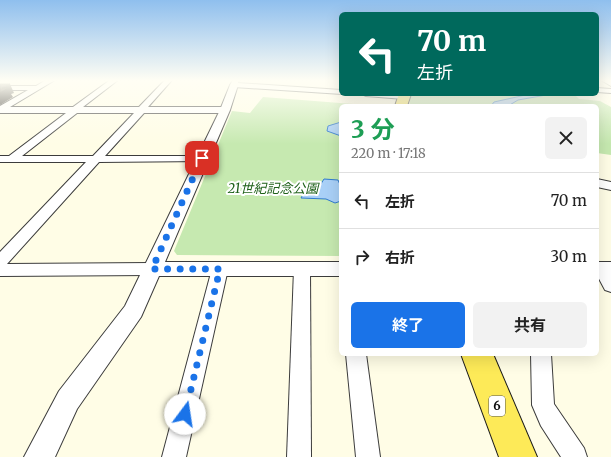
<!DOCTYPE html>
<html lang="ja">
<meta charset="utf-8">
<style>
body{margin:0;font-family:Merriweather,"Noto Sans JP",serif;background:#f2f2f2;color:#222;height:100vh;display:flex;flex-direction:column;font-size:15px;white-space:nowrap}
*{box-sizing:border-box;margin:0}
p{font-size:13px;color:#767676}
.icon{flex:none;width:22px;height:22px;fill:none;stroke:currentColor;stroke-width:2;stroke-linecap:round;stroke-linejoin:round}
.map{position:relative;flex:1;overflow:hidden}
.side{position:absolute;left:339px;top:104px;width:260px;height:252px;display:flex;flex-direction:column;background:#fff;border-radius:6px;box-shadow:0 4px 16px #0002}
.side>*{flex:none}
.guide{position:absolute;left:339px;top:12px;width:260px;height:84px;border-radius:6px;box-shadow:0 4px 16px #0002;background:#00695c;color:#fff;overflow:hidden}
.pin{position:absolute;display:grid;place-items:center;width:34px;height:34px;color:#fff;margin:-17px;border-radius:8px;box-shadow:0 2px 6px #0006}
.me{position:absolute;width:44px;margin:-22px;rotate:14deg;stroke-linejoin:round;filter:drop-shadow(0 0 3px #0008)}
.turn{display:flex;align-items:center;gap:14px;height:84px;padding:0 12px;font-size:18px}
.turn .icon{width:52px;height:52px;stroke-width:2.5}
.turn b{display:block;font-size:28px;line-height:34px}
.round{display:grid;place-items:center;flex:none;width:42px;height:42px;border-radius:6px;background:#f2f2f2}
.overview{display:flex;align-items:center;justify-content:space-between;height:68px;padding:0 12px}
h1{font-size:24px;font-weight:700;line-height:30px;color:#1e9e55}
.action{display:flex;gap:8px;margin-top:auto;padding:8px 12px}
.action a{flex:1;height:46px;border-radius:6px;background:#1a73e8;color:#fff;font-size:16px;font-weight:700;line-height:46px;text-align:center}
.action a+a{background:#f2f2f2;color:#222}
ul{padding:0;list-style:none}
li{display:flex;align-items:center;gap:12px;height:56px;padding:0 12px;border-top:1px solid #e0e0e0}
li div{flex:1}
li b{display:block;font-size:15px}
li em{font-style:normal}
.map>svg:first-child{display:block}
</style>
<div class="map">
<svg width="611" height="457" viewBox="0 0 611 457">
<rect width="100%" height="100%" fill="#fffde6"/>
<g fill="#c6e9b0">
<path d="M 411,94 L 574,94 L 579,99 L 600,101 L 611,107 L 611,155 L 597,153 L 597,106 L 409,106 Z"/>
<path d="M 263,97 L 366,105 L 341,106 L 341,256 L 177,255 L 174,251 L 232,111 L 250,113 Z"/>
</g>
<g fill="#a9d0f7" stroke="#2f7ad0">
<path d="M 530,94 L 552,94 L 518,100 L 508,106 L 491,106 L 494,102 Z"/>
<path d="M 341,122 L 341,136 L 327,131 L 328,126 Z"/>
<path d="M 324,179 L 338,180 L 341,187 L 341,201 L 335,203 L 326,199 L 301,198 L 304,193 L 319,187 Z"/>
</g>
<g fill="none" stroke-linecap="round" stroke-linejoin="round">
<defs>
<g id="minor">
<path d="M 46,80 L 55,80 L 10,107 L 73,107 L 110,80 L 118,80 L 83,107 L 139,107 L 165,80 L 172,80 L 148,107 L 225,107 L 229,110 L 225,113 L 144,113 L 105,156 L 202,156 L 207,159 L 206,161 L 99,162 L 7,264 L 152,263 L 158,265 L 160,269 L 158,273 L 152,275 L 0,276 L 0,252 L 86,162 L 0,162 L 0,156 L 9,156 L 66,113 L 0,113 L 0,106 L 28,90 L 0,90 L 0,86 L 36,86 ZM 77,113 L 134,113 L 93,156 L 22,156 Z"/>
<path d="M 233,80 L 239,80 L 238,83 L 341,90 L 342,94 L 234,87 L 230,85 Z"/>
<path d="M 597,88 L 611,89 L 611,93 L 597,92 Z"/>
<path d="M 362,94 L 396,94 L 408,97 L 404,99 L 366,96 Z"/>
<path d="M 597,179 L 611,182 L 611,190 L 597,187 Z"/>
<path d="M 220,263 L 226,265 L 228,269 L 186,457 L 162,457 L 212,269 L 214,265 Z"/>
<path d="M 302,263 L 308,265 L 310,269 L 311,457 L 287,457 L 294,269 L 296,265 Z"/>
<path d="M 602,263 L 608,265 L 611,271 L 611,292 L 605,290 L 597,275 L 597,265 Z"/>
<path d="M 346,354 L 366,354 L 380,457 L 356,457 Z"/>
<path d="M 531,354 L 551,354 L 554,404 L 584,448 L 587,457 L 561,457 L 541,426 L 532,405 Z"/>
</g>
<g id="tertiary">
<path d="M 601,80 L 611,80 L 611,86 Z"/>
<path d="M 234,82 L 238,85 L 230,110 L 165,262 L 341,262 L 341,276 L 159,276 L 141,317 L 77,409 L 55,457 L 24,457 L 59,391 L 125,306 L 220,110 L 230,85 Z"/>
<rect x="597" y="262" width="14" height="14"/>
</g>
<g id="primary">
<path d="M 399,94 L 411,94 L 407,106 L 395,106 Z"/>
<path d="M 461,354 L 493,354 L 537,457 L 499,457 Z"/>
</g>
</defs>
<use href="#minor" stroke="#3c3c3c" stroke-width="2"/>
<use href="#tertiary" stroke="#3c3c3c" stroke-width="2"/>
<use href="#primary" stroke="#1a1a1a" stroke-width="2"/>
<use href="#minor" fill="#fff" fill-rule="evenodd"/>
<use href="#tertiary" fill="#fff" fill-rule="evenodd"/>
<use href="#primary" fill="#fdea58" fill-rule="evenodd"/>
</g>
<path fill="#393531" d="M 10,84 L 14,93 L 11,94 L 13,97 L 0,105 L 0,93 L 2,88 Z"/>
<path fill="#524c46" stroke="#393531" d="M 0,84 L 10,84 L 2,88 L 8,88 L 0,93 Z"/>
<linearGradient id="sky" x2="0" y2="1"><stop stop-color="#8fbfee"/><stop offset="0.56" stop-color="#fffef4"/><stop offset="1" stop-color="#fffef4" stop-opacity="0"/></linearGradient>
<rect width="611" height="144" fill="url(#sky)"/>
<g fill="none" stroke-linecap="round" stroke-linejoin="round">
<path stroke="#1a73e8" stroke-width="7" stroke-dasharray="0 12.6" d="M 185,414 L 220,269 L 152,269 L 202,158"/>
</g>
<g text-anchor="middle" stroke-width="4" stroke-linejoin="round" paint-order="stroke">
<rect fill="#fff" stroke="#535353" stroke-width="1" x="489" y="396" width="16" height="20" rx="3"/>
<g font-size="12" font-weight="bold" fill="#090909">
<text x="497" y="410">6</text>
</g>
<g font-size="13" font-style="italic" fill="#1f611a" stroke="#fff">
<text x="273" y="193">21世紀記念公園</text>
</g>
</g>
</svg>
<div class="pin" style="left:202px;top:158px;background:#d93025"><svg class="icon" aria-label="arrive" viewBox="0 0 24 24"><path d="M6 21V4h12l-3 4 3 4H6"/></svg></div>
<svg class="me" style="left:185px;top:414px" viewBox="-20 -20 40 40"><circle r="19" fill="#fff"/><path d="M0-13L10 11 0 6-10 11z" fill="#1a73e8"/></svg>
<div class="guide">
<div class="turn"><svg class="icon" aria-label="left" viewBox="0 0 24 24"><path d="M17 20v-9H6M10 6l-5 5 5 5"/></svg><div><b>70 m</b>左折</div></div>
</div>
<section class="side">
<div class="overview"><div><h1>3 分</h1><p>220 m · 17:18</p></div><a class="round"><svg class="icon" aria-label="close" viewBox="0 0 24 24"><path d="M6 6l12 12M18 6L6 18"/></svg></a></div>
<ul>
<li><svg class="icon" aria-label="left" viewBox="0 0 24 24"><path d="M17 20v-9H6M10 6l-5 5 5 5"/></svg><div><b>左折</b></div><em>70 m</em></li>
<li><svg class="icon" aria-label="right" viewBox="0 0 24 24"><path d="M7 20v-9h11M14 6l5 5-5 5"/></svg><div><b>右折</b></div><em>30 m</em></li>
</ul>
<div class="action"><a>終了</a><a>共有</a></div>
</section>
</div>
